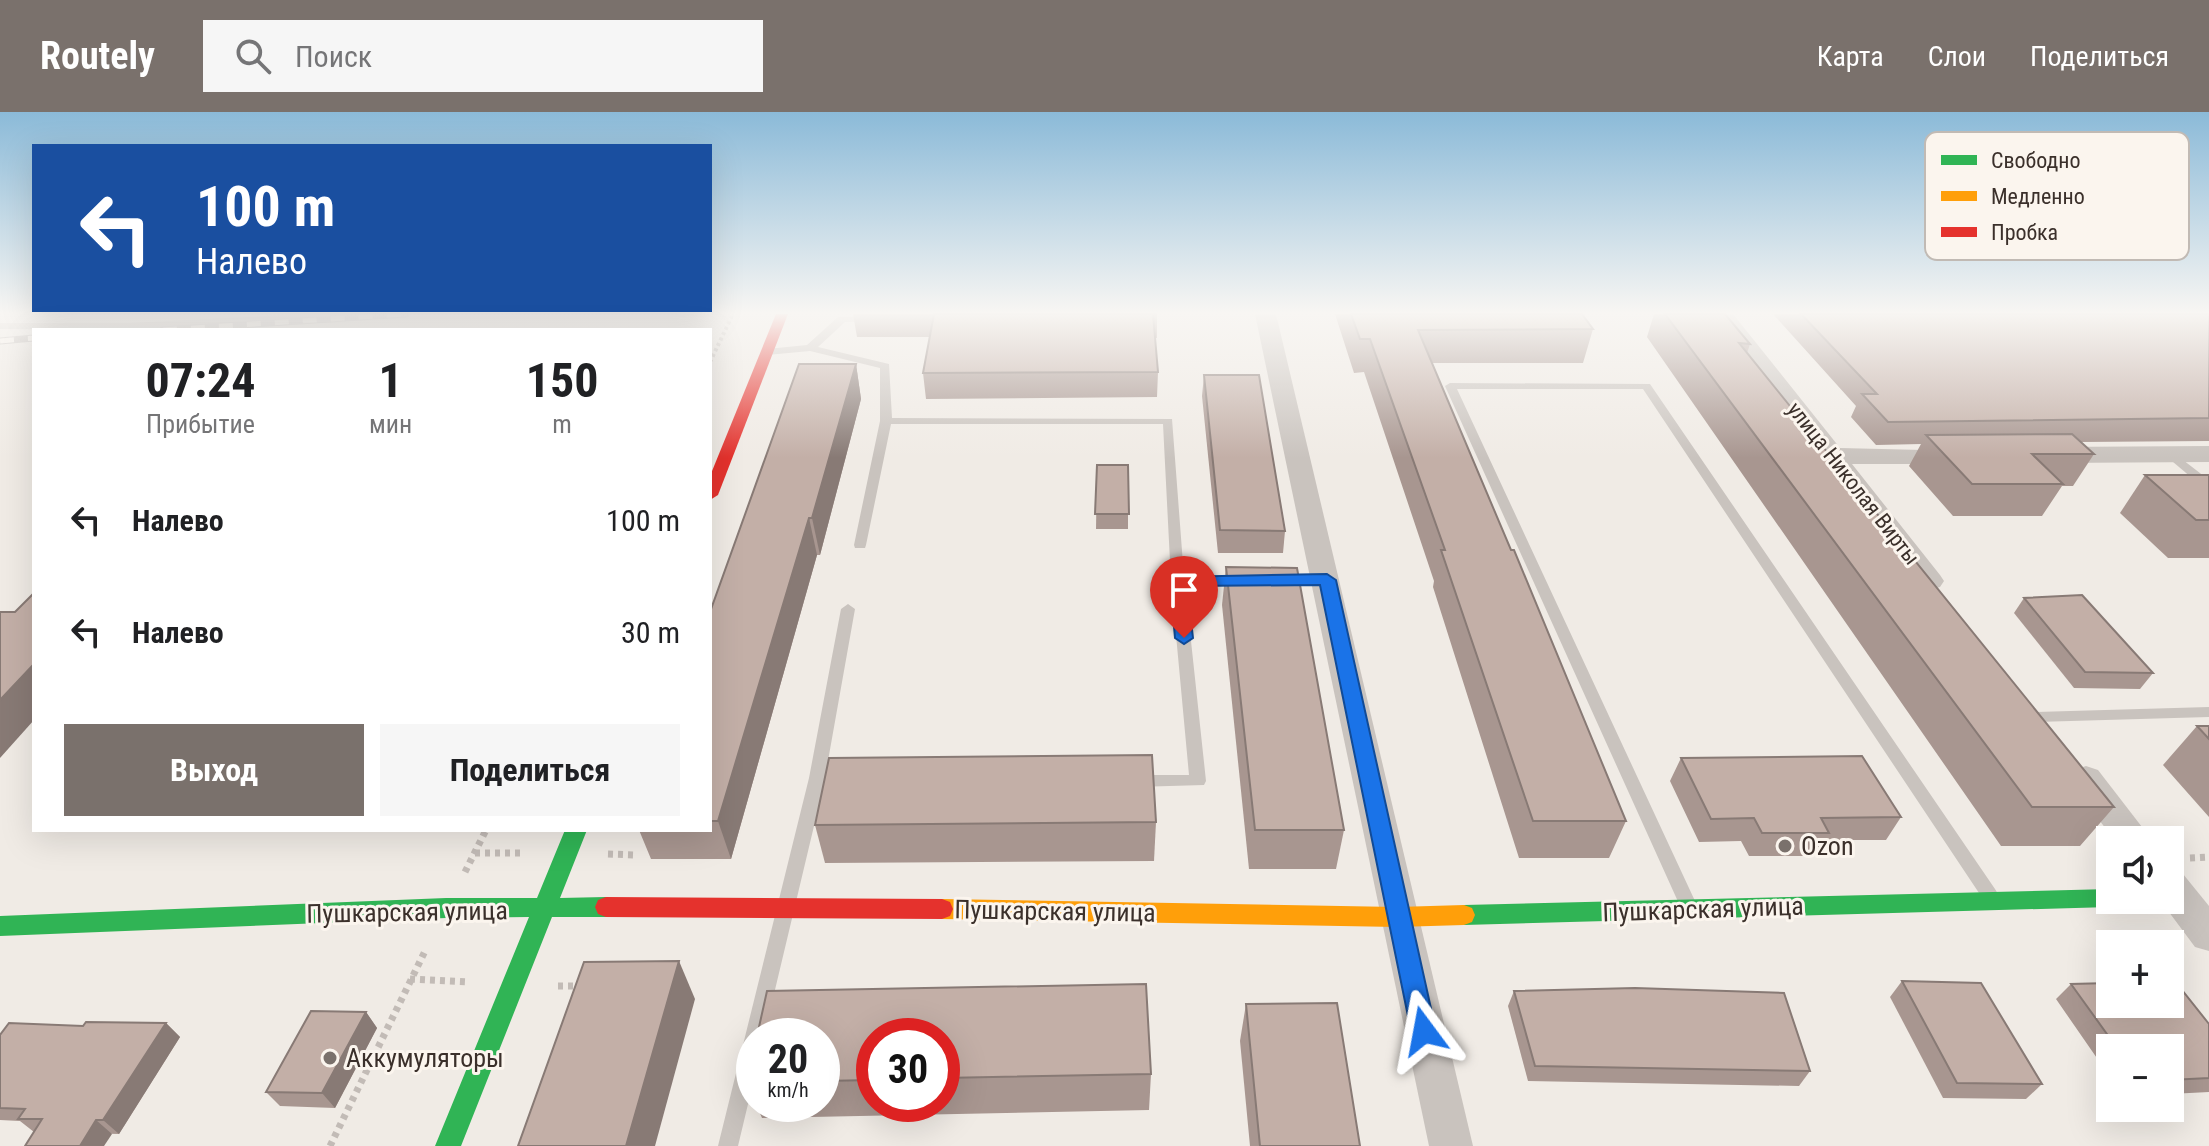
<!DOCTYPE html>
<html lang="ru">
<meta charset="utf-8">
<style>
body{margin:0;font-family:"Roboto Condensed",sans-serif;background:#f6f6f6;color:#202124;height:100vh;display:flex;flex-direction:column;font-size:30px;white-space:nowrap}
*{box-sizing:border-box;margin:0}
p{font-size:26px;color:#757577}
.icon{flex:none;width:44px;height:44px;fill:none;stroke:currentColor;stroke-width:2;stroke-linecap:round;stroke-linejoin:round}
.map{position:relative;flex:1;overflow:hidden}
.side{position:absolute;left:32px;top:216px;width:680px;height:504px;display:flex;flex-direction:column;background:#fff;border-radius:0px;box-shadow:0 8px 32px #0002}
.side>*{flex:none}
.guide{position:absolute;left:32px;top:32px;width:680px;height:168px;border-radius:0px;box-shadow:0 8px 32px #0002;background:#1a4fa0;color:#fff;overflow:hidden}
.tools{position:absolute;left:2096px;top:714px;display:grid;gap:16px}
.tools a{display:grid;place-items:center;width:88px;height:88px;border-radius:0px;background:#fff;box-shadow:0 8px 32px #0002;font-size:40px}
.speed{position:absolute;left:736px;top:906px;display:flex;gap:16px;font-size:40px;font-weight:700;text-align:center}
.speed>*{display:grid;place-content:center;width:104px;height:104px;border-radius:50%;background:#fff;box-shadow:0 8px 32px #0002;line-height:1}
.speed small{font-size:20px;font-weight:400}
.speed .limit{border:12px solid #d22;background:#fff;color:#111}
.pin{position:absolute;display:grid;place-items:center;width:68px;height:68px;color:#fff;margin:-82px -34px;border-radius:50% 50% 50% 0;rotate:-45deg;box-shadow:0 0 8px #0007}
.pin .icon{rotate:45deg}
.me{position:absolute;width:88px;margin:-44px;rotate:347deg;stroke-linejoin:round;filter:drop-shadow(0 0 6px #0008)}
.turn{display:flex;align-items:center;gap:28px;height:168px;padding:0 32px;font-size:36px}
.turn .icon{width:104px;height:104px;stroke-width:2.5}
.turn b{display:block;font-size:56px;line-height:68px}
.eta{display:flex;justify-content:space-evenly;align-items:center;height:136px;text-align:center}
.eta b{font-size:48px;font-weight:700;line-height:56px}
.cta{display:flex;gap:16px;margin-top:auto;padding:16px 32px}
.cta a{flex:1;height:92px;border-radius:0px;background:#7a716c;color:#fff;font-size:32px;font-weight:700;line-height:92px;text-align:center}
.cta a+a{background:#f6f6f6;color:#202124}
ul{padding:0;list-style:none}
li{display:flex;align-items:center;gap:24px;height:112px;padding:0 32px}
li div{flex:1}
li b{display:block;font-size:30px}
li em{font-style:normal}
header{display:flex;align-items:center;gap:48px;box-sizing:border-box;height:112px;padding:0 40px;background:#7a716c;color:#fff}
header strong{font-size:38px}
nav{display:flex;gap:44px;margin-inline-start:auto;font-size:28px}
.search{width:560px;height:72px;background:#f6f6f6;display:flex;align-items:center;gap:20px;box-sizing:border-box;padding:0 28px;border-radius:0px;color:#757577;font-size:30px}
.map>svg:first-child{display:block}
</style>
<header>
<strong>Routely</strong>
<div class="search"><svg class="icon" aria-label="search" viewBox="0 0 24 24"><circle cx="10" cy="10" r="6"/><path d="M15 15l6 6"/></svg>Поиск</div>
<nav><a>Карта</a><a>Слои</a><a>Поделиться</a></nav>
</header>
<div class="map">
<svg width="2209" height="1034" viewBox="0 0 2209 1034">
<rect width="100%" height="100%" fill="#f0ebe5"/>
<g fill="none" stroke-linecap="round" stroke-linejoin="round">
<path stroke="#c2bbb6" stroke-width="4" stroke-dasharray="3 3" stroke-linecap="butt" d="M 710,250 L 733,202"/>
<g stroke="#c2bbb6" stroke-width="7" stroke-dasharray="5 5" stroke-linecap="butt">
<path d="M 475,741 L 522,741"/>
<path d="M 608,742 L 636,743"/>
<path d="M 2190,746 L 2209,745"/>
<path d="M 465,760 L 486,718"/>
<path d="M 410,867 L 469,870"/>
<path d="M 558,874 L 580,874"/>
<path d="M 330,1034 L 426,837"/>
</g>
<g fill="#c9c3be" fill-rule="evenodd">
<path d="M 305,202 L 347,202 L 342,205 L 129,218 L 0,217 L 0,211 L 129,211 Z"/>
<path d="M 871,204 L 876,207 L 875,209 L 845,210 L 818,235 L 889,252 L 892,306 L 1172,307 L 1184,465 L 1240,464 L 1247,468 L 1240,472 L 1185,473 L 1206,669 L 1204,673 L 1135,675 L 1129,673 L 1127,669 L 1129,665 L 1135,663 L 1189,663 L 1171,469 L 1163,312 L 891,312 L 866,433 L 865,436 L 855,436 L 854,433 L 880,309 L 880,256 L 810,239 L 767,243 L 762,240 L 767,237 L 807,233 L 838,205 Z"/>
<path d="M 1450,271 L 1650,272 L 1995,777 L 1998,782 L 1995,787 L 1989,789 L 1983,787 L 1643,277 L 1457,277 L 1695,789 L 1692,794 L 1686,796 L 1680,794 L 1445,274 Z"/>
<path d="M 2170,338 L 2209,368 L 2209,378 L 2205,377 L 2166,344 L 2166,340 Z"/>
<path d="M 1281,464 L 1327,464 L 1334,468 L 1327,472 L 1276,471 L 1274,468 L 1276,465 Z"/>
<path d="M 848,492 L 855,497 L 826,660 L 848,662 L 850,666 L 848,670 L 824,672 L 764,924 L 754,924 L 754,967 L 738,1034 L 718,1034 L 809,666 L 841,497 Z"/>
<path d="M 2209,595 L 2209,605 L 2036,610 L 2031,609 L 2028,605 L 2031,601 L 2036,600 Z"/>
</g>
<g fill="#c9c3be" fill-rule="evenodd">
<path d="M 1255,202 L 1276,202 L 1473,1034 L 1429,1034 Z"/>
<path d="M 1712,202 L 1733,202 L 1840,336 L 1965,339 L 1969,344 L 1965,349 L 1956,352 L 1852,352 L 1940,463 L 1944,469 L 1940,475 L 1930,478 L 1920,475 Z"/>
<path d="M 2209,334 L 2209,350 L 2052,351 L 2043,348 L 2039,343 L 2043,338 L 2052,335 Z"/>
<path d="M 2086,654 L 2098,658 L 2152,728 L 2114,728 L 2069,667 L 2074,658 Z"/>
<path d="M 2170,758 L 2183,762 L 2209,794 L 2209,839 L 2195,835 L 2160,788 L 2170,788 Z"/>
</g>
<g fill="#30b455" fill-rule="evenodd">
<path d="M 565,718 L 587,718 L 560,786 L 606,785 L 614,788 L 617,795 L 614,802 L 606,805 L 552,805 L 461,1034 L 435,1034 L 529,805 L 446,806 L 0,824 L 0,804 L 446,786 L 537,786 Z"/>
<path d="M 2110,777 L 2110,788 L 2120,788 L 2118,793 L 2110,795 L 1464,813 L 1456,810 L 1453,803 L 1456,796 L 1464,793 Z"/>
</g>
<path fill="#ff9f0a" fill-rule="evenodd" d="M 942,787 L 1397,795 L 1464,793 L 1472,796 L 1475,803 L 1472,810 L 1464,813 L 1397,815 L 942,807 L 934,804 L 931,797 L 934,790 Z"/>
<g fill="#e5322d" fill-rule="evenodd">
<path d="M 776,202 L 788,202 L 718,383 L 710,388 L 710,364 Z"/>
<path d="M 606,785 L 942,787 L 950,790 L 953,797 L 950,804 L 942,807 L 606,805 L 598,802 L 595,795 L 598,788 Z"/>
</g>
<defs>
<g id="rail">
<path d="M 163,218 L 406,202"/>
<path d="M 0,229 L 34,226"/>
</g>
</defs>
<use href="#rail" stroke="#b1aca8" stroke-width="7"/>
<use href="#rail" stroke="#fbf5ee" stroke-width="5" stroke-dasharray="14" stroke-linecap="butt"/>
</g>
<g fill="#a89690" fill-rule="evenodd">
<path d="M 853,202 L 1157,202 L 1157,226 L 1155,226 L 1158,260 L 1157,285 L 926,287 L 923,261 L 930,225 L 857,225 Z"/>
<path d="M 1335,202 L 1582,202 L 1593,217 L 1583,251 L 1432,251 L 1626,709 L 1609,746 L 1519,746 L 1433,475 L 1434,469 L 1364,260 L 1354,261 Z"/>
<path d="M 1654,202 L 1725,202 L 1750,232 L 1747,241 L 2114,695 L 2080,734 L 2001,734 L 1647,225 Z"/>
<path d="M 1773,202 L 2209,202 L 2209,329 L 2081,330 L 2094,342 L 2073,374 L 2062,374 L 2042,404 L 1953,404 L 1909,354 L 1921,332 L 1876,333 L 1851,305 L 1856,294 Z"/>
<path d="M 856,252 L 861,287 L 820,443 L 817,443 L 731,747 L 651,747 L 639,718 L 710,718 L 710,500 Z"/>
<path d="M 1204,263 L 1285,419 L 1283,441 L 1218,441 L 1202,284 Z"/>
<path d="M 1097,353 L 1128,353 L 1128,417 L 1096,417 Z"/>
<path d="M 2145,363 L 2209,363 L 2209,446 L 2168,446 L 2120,401 Z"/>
<path d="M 1226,455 L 1344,718 L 1336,757 L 1249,757 L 1222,493 Z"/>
<path d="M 2024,486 L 2153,561 L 2140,577 L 2074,576 L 2014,501 Z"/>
<path d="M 2197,614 L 2209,614 L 2209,705 L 2163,653 Z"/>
<path d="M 1681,646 L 1901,705 L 1886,728 L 1824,728 L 1814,744 L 1749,744 L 1741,729 L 1699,730 L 1670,669 Z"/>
<path d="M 1156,710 L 1154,749 L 825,751 L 815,713 Z"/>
<path d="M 1902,869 L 2042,972 L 2026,987 L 1943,986 L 1890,885 Z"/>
<path d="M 1146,872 L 1151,962 L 1149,998 L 762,1006 L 756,992 L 822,992 L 822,924 L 757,924 L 767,879 ZM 874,924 L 942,924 L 942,992 L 874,992 Z"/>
<path d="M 2071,872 L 2209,912 L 2209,980 L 2170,982 L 2170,936 L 2110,936 L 2110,965 L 2056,887 Z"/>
<path d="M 1514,879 L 1810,959 L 1799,974 L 1528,969 L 1508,894 Z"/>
<path d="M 1246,892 L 1360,1034 L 1250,1034 L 1240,929 Z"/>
<path d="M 366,900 L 377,916 L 335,996 L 280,994 L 266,980 Z"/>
<path d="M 166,911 L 180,925 L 119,1022 L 34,1020 L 20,1009 L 0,1008 L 0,923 L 83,914 Z"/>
<path d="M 748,970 L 754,970 L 754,986 Z"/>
</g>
<g fill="#887a75">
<path d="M 856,252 L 861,287 L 820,443 L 812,406 Z"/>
<path d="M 809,406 L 817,443 L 731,747 L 718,709 Z"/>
<path d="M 34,552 L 34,608 L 0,646 L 0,588 Z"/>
<path d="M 679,849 L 695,887 L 655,1034 L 626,1034 Z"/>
<path d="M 366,900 L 377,916 L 335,996 L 322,981 Z"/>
<path d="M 166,911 L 180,925 L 119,1022 L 103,1008 Z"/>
<path d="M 96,1008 L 112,1022 L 104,1034 L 80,1034 Z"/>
</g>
<g fill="#c3afa7" stroke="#887a75" stroke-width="2">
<path d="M 934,202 L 1157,202 L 1153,202 L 1158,260 L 923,261 Z"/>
<path d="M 1351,202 L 1582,202 L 1593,217 L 1418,218 L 1511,438 L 1514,438 L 1626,709 L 1533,709 L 1441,438 L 1445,438 L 1370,227 L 1360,227 Z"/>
<path d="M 1665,202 L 1725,202 L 1750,232 L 1739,231 L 2114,695 L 2032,695 Z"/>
<path d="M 1801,202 L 2209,202 L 2209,306 L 1888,310 L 1862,282 L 1877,282 Z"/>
<path d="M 799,252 L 856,252 L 812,406 L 809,406 L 718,709 L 710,709 L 710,500 Z"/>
<path d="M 1204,263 L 1259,263 L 1285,419 L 1220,418 Z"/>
<path d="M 2072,322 L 2094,342 L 2032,342 L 2063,372 L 1972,372 L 1926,323 Z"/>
<path d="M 1097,353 L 1128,353 L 1129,402 L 1095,402 Z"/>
<path d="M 2145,363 L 2209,363 L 2209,408 L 2196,408 Z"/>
<path d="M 1226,455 L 1297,456 L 1344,718 L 1255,718 Z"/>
<path d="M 34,481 L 34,552 L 0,588 L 0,500 L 15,500 Z"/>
<path d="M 2082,483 L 2153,561 L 2085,560 L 2024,486 Z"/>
<path d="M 2197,614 L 2209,614 L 2209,627 Z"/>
<path d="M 1152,643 L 1156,710 L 815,713 L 829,646 Z"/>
<path d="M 1862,644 L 1901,705 L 1821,706 L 1829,721 L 1762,721 L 1754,706 L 1711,707 L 1681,646 Z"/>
<path d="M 679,849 L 626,1034 L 518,1034 L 584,850 Z"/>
<path d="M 2170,868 L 2174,868 L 2209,912 L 2209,966 L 2170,968 L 2170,936 L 2117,936 L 2071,872 L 2110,871 L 2110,892 L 2170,892 Z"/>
<path d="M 1902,869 L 1981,871 L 2042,972 L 1957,971 Z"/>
<path d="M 1146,872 L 1151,962 L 942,966 L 942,924 L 874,924 L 874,968 L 822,969 L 822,924 L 757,924 L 767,879 Z"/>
<path d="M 1635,876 L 1784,881 L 1810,959 L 1535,954 L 1514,879 Z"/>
<path d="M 1337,891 L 1360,1034 L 1260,1034 L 1246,892 Z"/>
<path d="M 311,899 L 366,900 L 322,981 L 266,980 Z"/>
<path d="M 86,910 L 166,911 L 103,1008 L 96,1008 L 80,1034 L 25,1034 L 42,1007 L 18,1007 L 25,997 L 0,996 L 0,923 L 9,911 L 83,914 Z"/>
<path d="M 754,939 L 754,970 L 748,970 Z"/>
</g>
<linearGradient id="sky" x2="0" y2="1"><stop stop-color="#8bbad8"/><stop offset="0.58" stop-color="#f8f6f3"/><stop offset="1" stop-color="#f8f6f3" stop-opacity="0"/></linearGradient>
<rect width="2209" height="346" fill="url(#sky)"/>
<path fill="#1a73e8" stroke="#114b97" stroke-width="2" d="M 1327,462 L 1336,468 L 1436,919 L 1433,927 L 1424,931 L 1415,927 L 1411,919 L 1320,473 L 1187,474 L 1193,526 L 1184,532 L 1175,526 L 1170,469 L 1172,465 Z"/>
<g fill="#7a716c" stroke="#fbf5ee" stroke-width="3">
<circle cx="1785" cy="734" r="8"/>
<circle cx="330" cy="946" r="8"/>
</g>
<g text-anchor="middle" stroke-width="6" stroke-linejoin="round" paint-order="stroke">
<g font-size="22" fill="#3b302b" stroke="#fbf5ee">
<text transform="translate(1854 371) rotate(52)" y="8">улица Николая Вирты</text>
</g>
<g font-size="26" fill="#3b302b" stroke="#fbf5ee" text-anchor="start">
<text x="1801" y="743">Ozon</text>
<text x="346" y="955">Аккумуляторы</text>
</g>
<g font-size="26" fill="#3b302b" stroke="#fbf5ee">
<text transform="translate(1703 797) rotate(-2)" y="9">Пушкарская улица</text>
<text transform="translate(1055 799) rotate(1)" y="9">Пушкарская улица</text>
<text transform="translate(407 800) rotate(-1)" y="9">Пушкарская улица</text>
</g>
</g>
<rect x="1925" y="20" width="264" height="128" rx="12" fill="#fbf5ee" stroke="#c1bab4" stroke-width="2"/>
<rect x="1941" y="43" width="36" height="10" fill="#30b455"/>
<rect x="1941" y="79" width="36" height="10" fill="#ff9f0a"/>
<rect x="1941" y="115" width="36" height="10" fill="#e5322d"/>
<g font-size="22" fill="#3b302b">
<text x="1991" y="56">Свободно</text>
<text x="1991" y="92">Медленно</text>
<text x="1991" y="128">Пробка</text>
</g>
</svg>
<div class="tools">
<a><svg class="icon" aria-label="sound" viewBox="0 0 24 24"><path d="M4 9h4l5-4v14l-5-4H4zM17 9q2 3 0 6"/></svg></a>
<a>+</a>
<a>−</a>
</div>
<div class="speed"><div>20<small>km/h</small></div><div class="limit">30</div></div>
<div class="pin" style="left:1184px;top:526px;background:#d93025"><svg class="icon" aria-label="arrive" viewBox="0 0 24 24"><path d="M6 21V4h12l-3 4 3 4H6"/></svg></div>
<svg class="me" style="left:1424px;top:919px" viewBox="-20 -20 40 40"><path d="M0-17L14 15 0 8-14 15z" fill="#1a73e8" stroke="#fff" stroke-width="4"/></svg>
<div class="guide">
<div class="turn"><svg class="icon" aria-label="left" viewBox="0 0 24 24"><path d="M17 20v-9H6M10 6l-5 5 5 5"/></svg><div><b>100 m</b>Налево</div></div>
</div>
<section class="side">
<div class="eta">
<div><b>07:24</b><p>Прибытие</p></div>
<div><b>1</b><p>мин</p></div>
<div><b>150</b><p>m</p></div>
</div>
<ul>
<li><svg class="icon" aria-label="left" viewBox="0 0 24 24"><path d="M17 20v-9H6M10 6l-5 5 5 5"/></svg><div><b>Налево</b></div><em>100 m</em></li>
<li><svg class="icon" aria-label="left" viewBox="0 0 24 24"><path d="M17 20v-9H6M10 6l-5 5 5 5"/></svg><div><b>Налево</b></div><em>30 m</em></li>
</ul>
<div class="cta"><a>Выход</a><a>Поделиться</a></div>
</section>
</div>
